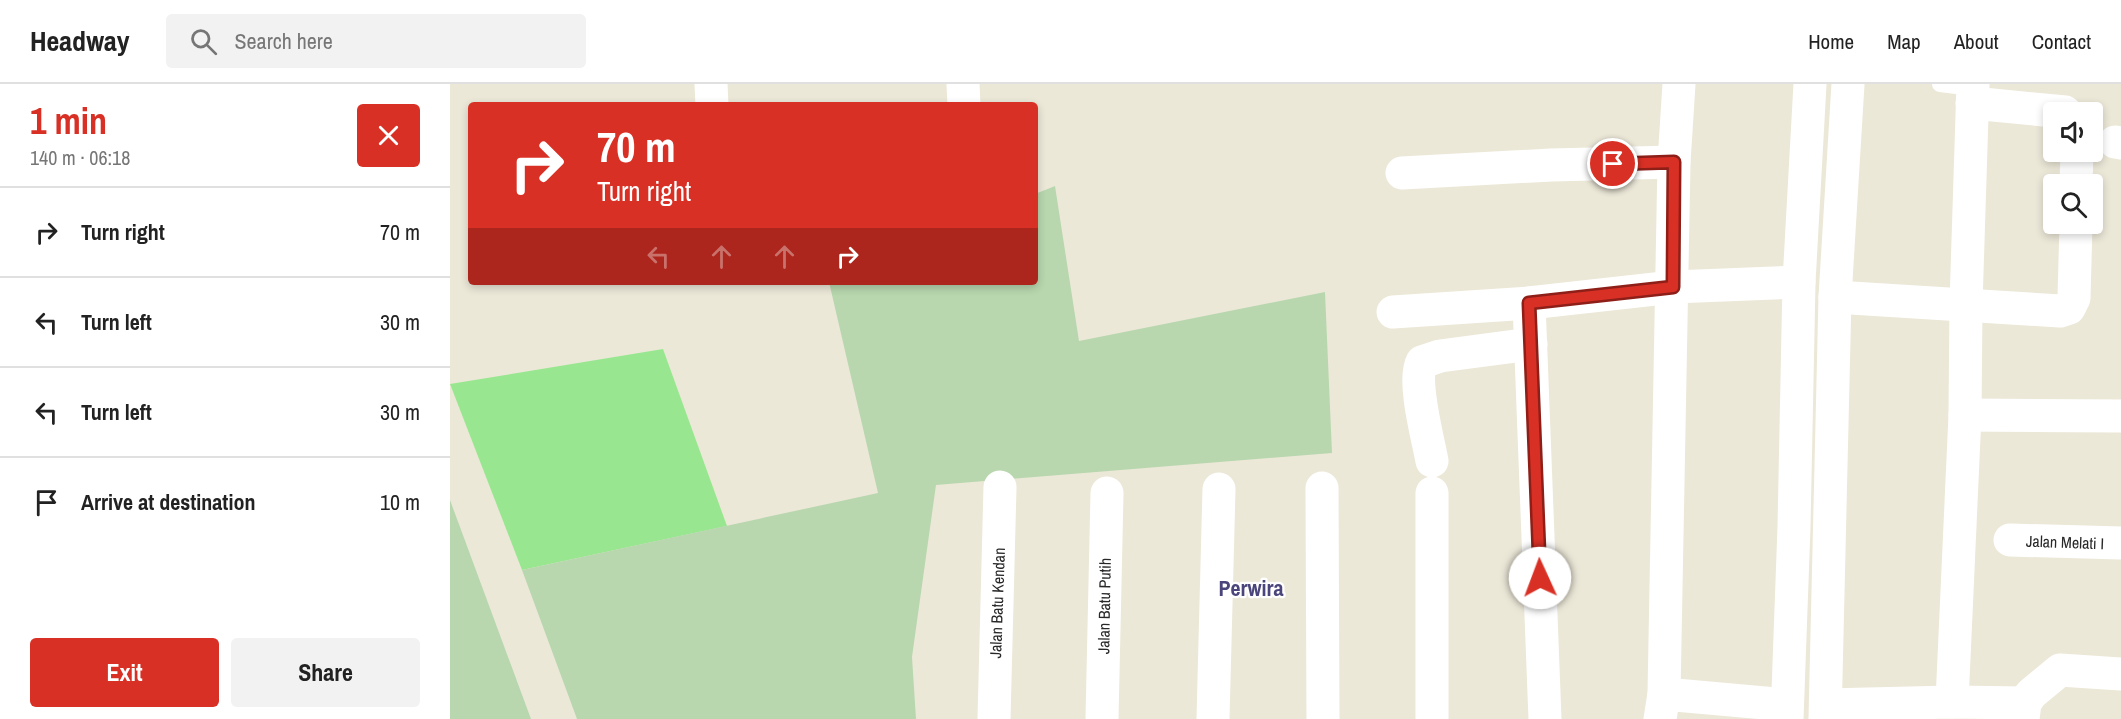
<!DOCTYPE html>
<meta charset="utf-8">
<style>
body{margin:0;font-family:"Archivo Narrow",sans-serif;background:#f2f2f2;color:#222;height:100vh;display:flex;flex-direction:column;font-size:22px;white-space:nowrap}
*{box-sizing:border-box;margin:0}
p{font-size:20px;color:#767676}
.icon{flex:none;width:33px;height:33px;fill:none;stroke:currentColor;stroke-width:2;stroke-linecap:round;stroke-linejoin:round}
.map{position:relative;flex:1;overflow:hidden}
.details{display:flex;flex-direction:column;background:#fff;width:450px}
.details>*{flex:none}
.banner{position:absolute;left:18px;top:18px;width:570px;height:183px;border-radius:6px;box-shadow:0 3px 9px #0003;background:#d93025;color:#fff;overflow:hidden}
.buttons{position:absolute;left:1593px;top:18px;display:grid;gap:12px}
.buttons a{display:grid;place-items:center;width:60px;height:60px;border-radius:6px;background:#fff;box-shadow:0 3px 9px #0003;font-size:30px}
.pin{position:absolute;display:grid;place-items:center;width:51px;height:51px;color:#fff;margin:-26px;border:3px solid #fff;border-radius:50%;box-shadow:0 2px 6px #0007}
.me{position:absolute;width:66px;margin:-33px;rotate:358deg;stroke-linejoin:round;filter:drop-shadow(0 0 4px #0008)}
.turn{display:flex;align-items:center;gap:21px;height:126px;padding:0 30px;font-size:27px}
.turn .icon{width:78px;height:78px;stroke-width:2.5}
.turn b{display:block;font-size:42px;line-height:51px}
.lanes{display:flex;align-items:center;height:57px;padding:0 30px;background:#0003;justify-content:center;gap:30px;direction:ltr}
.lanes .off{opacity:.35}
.round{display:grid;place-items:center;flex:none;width:63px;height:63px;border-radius:6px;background:#f2f2f2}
.summary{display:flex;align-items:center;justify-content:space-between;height:102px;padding:0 30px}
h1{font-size:36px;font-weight:700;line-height:45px;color:#d93025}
.button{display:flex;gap:12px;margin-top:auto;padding:12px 30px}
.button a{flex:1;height:69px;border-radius:6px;background:#d93025;color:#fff;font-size:24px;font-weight:700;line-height:69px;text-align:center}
.button a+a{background:#f2f2f2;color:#222}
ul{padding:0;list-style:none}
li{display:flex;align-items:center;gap:18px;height:90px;padding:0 30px;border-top:2px solid #e0e0e0}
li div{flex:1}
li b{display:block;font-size:22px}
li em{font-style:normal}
header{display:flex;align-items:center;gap:36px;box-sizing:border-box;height:84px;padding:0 30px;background:#fff;border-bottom:2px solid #e0e0e0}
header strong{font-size:28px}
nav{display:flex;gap:33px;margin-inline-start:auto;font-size:21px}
.search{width:420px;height:54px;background:#f2f2f2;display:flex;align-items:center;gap:15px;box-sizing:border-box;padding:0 21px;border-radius:6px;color:#767676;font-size:22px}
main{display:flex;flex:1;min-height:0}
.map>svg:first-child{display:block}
</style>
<header>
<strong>Headway</strong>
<div class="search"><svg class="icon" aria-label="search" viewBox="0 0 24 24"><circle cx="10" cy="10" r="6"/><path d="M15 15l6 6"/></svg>Search here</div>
<nav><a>Home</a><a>Map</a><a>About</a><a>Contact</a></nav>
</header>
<main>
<section class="details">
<div class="summary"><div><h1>1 min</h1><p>140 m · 06:18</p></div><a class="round" style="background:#d93025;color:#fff"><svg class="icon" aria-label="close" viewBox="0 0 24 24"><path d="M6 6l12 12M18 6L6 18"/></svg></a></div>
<ul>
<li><svg class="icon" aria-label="right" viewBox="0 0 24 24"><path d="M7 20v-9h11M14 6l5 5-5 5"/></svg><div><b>Turn right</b></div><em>70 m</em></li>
<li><svg class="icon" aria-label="left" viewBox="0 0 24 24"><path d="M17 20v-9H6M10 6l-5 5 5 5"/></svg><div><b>Turn left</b></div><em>30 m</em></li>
<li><svg class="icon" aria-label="left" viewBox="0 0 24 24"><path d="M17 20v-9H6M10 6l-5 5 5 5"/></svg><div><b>Turn left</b></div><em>30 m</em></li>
<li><svg class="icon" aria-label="arrive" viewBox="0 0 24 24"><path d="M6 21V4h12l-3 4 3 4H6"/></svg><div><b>Arrive at destination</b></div><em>10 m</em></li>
</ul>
<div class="button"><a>Exit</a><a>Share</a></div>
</section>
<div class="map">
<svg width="1671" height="635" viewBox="0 0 1671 635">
<rect width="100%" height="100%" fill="#ece8d8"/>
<path fill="#98e790" d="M 213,265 L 277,442 L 72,486 L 0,300 Z"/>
<g fill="#b8d7ae">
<path d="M 605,102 L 629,257 L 875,208 L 882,369 L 486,401 L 462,573 L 466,635 L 127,635 L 72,486 L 428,409 L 379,198 L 585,198 L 585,110 Z"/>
<path d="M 0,416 L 81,635 L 0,635 Z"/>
</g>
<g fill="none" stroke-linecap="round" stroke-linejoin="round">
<path stroke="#fff" stroke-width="16" d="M 1490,0 L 1523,4"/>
<g stroke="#fff" stroke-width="33">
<path d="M 261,0 L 262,21"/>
<path d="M 513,0 L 514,21"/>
<path d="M 1522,19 L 1615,28"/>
<path d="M 1665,58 L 1671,59"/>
<path d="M 952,89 L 1101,81 L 1224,78"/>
<path d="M 1626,100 L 1627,68"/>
<path d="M 1385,213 L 1610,227 L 1619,224 L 1624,214 L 1626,140"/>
<path d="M 1079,219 L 1095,635"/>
<path d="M 943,228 L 1079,219 L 1223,203 L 1349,198"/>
<path d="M 1515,331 L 1671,332"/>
<path d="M 982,377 C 978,355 962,296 972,278 L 990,272 L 1081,260"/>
<path d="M 872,404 L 873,635"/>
<path d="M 1560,456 L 1671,459"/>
<path d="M 1214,610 L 1337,621"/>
<path d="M 1502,618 L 1515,331 L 1516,220 L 1523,0"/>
<path d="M 1376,621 L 1502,618 L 1575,619"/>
<path d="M 544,635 L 550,403"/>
<path d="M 652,635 L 657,409"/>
<path d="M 763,635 L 769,405"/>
<path d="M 982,635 L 982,409"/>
<path d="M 1210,635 L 1214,610 L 1224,78 L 1229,0"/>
<path d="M 1337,635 L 1344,443 L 1349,198 L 1360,0"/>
<path d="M 1375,635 L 1385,213 L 1398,0"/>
<path d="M 1573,635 L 1575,619 L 1581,610 L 1610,586 L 1671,590"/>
</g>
</g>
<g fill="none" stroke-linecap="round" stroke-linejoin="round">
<defs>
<path id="route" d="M 1090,494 L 1079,219 L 1223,203 L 1224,78 L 1163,80"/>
</defs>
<use href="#route" stroke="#8d1f18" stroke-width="15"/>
<use href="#route" stroke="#d93025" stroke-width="10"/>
</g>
<g text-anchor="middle" stroke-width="4.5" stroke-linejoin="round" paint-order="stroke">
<g font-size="16" fill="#282828" stroke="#fff">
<text transform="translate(1615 458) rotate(2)" y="6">Jalan Melati I</text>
<text transform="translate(547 519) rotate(-88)" y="6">Jalan Batu Kendan</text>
<text transform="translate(654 522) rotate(-89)" y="6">Jalan Batu Putih</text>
</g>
<g font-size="22" font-weight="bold" fill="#4a467b" stroke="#fff">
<text x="801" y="512">Perwira</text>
</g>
</g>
</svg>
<div class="buttons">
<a><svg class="icon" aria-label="sound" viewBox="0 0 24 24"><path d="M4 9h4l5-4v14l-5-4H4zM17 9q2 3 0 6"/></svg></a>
<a><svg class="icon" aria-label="search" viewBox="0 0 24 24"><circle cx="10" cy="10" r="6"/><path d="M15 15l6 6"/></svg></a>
</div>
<div class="pin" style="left:1163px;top:80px;background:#d93025"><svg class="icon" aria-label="arrive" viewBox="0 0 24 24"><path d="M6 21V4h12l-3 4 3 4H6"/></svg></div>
<svg class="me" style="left:1090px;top:494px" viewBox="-20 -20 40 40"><circle r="19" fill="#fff"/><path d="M0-13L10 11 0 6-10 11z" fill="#d93025"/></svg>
<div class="banner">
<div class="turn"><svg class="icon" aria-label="right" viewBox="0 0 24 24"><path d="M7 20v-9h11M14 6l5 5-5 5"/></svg><div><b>70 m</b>Turn right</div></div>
<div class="lanes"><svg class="icon off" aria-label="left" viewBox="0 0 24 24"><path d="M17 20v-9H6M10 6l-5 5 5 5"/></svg><svg class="icon off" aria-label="ahead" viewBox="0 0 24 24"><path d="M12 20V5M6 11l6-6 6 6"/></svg><svg class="icon off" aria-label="ahead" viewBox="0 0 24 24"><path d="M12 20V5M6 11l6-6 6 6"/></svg><svg class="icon" aria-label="right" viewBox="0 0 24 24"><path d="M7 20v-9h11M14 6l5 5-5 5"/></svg></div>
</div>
</div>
</main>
